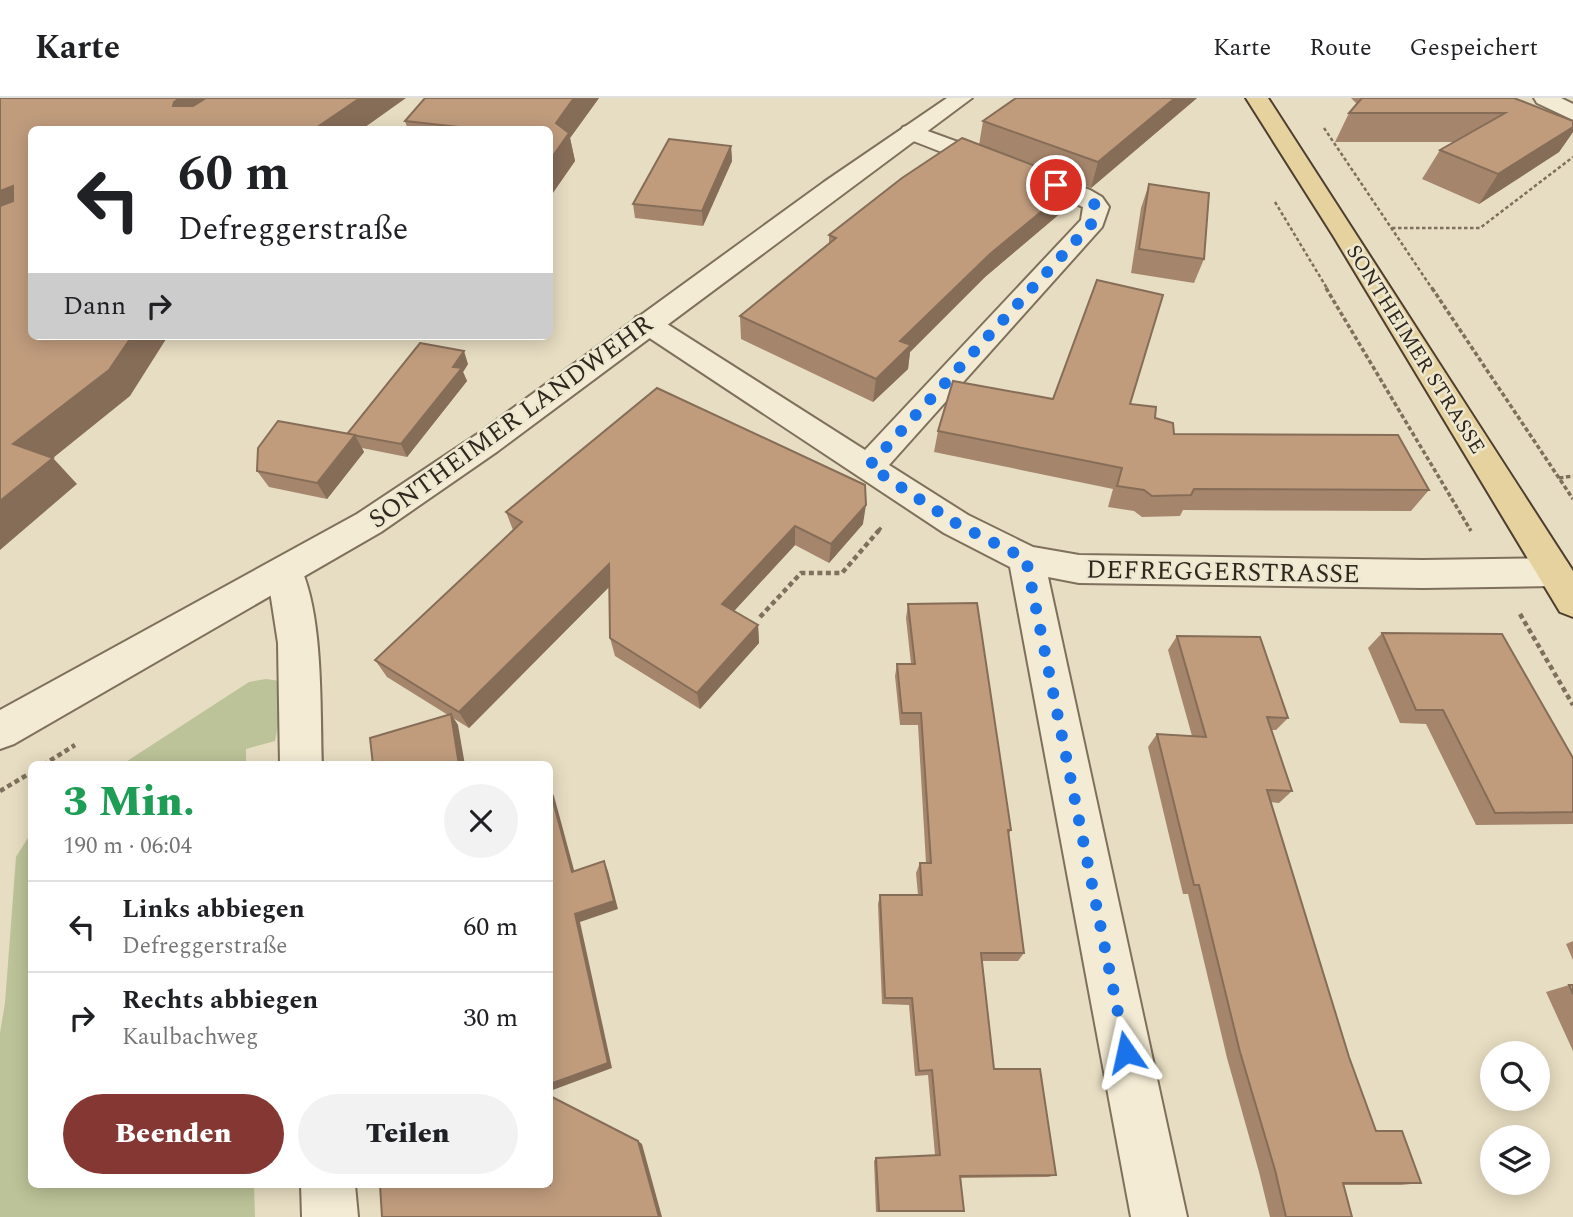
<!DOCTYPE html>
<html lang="de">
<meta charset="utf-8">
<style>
body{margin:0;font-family:Spectral,serif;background:#f2f2f2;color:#202124;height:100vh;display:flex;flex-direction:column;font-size:26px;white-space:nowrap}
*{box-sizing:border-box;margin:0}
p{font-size:23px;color:#757577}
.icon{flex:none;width:38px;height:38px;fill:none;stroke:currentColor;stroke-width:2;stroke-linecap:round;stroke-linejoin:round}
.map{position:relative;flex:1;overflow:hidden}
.details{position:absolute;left:28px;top:663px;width:525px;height:427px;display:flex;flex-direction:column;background:#fff;border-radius:10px;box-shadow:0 4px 18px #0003}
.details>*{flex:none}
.guide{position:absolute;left:28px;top:28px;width:525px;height:214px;border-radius:10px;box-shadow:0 4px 18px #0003;background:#fff;color:#202124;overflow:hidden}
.buttons{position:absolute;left:1480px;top:943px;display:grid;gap:14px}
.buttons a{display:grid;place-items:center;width:70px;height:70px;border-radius:50%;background:#fff;box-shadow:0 4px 18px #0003;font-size:35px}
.pin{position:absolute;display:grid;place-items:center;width:60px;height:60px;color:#fff;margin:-30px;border:4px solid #fff;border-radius:50%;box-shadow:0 2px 7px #0007}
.me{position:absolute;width:77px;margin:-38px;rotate:349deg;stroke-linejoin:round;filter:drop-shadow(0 0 5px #0008)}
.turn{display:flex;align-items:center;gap:24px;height:147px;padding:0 35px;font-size:32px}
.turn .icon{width:91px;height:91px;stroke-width:2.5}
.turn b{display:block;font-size:49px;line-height:60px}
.then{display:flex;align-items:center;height:66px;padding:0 35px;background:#0003;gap:14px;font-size:26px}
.round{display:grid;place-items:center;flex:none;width:74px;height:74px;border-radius:37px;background:#f2f2f2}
.headline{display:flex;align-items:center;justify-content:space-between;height:119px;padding:0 35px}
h1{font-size:42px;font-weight:800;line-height:52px;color:#1e9e55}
.action{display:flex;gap:14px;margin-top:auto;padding:14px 35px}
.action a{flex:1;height:80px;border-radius:42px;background:#853734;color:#fff;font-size:28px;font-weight:800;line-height:80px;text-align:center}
.action a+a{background:#f2f2f2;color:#202124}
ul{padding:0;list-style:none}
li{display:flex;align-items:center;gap:21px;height:91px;padding:0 35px;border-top:2px solid #e0e0e0}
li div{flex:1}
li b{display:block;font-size:26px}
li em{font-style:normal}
header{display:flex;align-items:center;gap:42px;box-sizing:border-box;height:98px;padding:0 35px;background:#fff;border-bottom:2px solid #e0e0e0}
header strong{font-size:33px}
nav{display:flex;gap:38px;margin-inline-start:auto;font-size:24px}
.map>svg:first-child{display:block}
</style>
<header>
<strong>Karte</strong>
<nav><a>Karte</a><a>Route</a><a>Gespeichert</a></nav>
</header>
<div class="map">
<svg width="1573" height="1119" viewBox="0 0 1573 1119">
<rect width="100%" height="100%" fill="#e7ddc2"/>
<g fill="#bcc398">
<path d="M 266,581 L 280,583 L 286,589 L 275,643 L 246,651 L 246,667 L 121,667 L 249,584 Z"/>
<path d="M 31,735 L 32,1087 L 254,1087 L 255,1119 L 0,1119 L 0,935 L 5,905 L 16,759 Z"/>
</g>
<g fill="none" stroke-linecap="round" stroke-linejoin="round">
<defs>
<g id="minor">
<path d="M 1534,0 L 1561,0 L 1573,6 L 1573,22 L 1537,5 Z"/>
<path d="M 911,27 L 1090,92 L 1102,99 L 1109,109 L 1102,129 L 889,367 L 968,417 L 1033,449 L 1079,457 L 1423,462 L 1554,460 L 1567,464 L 1572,474 L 1567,484 L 1554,488 L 1423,490 L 1079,485 L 1048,479 L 1187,1119 L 1131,1119 L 1010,469 L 944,435 L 636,231 L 632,225 L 636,219 L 646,216 L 656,219 L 865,352 L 1081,122 L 1083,109 L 903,39 L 900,34 L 903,29 Z"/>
<path d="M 285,460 L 298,464 C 324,514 320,610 322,667 L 280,667 L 278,545 L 267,474 L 272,464 Z"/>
<path d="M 301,1087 L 355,1087 L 358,1119 L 302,1119 Z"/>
</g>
<path id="tertiary" d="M 947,0 L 972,0 L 498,353 L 381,434 L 14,646 L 0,651 L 0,612 L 357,416 L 476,337 L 824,84 Z"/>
<path id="primary" d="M 1246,0 L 1268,0 L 1573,473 L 1573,519 L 1560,514 L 1334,139 Z"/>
</defs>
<use href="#minor" stroke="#7e705c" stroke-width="4"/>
<use href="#tertiary" stroke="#7e705c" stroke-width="4"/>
<use href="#primary" stroke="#4d3e30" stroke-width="4"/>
<g stroke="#7e705c" stroke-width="2.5" stroke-dasharray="3.5 2.5" stroke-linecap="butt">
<path d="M 1324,30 L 1433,192"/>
<path d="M 1275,104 L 1328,192"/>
<path d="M 1392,130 L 1480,130 L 1573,59"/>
</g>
<g stroke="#7e705c" stroke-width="3.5" stroke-dasharray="4.5 2.5" stroke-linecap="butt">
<path d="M 1326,190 L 1471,433"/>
<path d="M 1432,190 L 1573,401"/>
<path d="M 1559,380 L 1573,378"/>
<path d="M 878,433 L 883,428"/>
</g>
<g stroke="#7e705c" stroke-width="4.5" stroke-dasharray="5 3.5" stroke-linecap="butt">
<path d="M 1520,516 L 1573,607"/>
<path d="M 760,519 L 801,475 L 842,475 L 880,431"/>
<path d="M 43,667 L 75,647"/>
<path d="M 0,693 L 32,674"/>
</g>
<use href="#minor" fill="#f3ebd4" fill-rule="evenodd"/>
<use href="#tertiary" fill="#f3ebd4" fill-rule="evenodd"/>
<use href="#primary" fill="#e6d29f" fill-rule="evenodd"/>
</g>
<g fill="#a5866c">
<path d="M 425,0 L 599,0 L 570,40 L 575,63 L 550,99 L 550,32 L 408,32 L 405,23 Z"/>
<path d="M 1016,0 L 1197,0 L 1091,90 L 1077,84 L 1070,107 L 985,179 L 910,254 L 908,271 L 873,304 L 741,241 L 740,218 L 829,145 L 829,137 L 979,47 L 983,23 Z"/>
<path d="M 1351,0 L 1514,0 L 1573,23 L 1573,34 L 1559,54 L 1479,106 L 1422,81 L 1440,52 L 1453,44 L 1335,44 L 1349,15 L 1357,6 Z"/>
<path d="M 731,48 L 732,63 L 703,128 L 635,120 L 633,106 Z"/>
<path d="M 1149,86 L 1204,161 L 1194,185 L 1131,175 L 1141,110 Z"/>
<path d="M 468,266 L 463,274 L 467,283 L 407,359 L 362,350 L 364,354 L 327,401 L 269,389 L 257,373 L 347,336 Z"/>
<path d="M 1053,301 L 1130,306 L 1155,320 L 1174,336 L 1429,392 L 1411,413 L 1183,412 L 1180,418 L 1142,419 L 1134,413 L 1108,409 L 1113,391 L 934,354 L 938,333 Z"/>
<path d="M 506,414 L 863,426 L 829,465 L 795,447 L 734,513 L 758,527 L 759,545 L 700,611 L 615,558 L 610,540 L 609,489 L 469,630 L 453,620 L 458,627 L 448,617 L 387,579 L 375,562 L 513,432 Z"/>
<path d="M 908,506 L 1011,732 L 1008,737 L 1024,855 L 1018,863 L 982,863 L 994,971 L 1056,1077 L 1048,1079 L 961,1080 L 964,1113 L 959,1114 L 876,1114 L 874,1063 L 876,1060 L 935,1057 L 928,977 L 915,978 L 909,907 L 882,906 L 878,806 L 880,797 L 918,797 L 916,775 L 920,765 L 926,765 L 918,627 L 900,627 L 895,578 L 897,566 L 911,566 L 906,520 Z"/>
<path d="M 1382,535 L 1573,660 L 1573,726 L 1476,727 L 1426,626 L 1400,625 L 1368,550 Z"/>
<path d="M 1177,538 L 1288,620 L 1276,632 L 1271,632 L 1292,693 L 1279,705 L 1270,704 L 1349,959 L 1376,1033 L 1421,1085 L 1401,1087 L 1343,1087 L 1352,1119 L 1270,1119 L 1259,1074 L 1227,960 L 1188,796 L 1183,796 L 1148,649 L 1157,636 L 1192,638 L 1168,552 Z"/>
<path d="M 1573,843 L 1573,862 L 1566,846 Z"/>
<path d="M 1569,887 L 1573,887 L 1573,953 L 1546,894 Z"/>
</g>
<g fill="#866d58">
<path d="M 180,0 L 235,0 L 188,30 L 173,8 L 174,4 Z"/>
<path d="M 360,0 L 406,0 L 361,32 L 313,32 Z"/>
<path d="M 574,0 L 599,0 L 570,40 L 575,63 L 550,99 L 550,62 L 556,25 Z"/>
<path d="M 1175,0 L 1197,0 L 1091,90 L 1098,64 Z"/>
<path d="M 1573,29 L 1573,34 L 1559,54 L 1479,106 L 1498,76 Z"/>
<path d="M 731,48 L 732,63 L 703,128 L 702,113 Z"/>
<path d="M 1077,84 L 1070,107 L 985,179 L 910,254 L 908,271 L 873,304 L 876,281 L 900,243 L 990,156 Z"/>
<path d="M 13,88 L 32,113 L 0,129 L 0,93 Z"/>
<path d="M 132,238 L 168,238 L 130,298 L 53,360 L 77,386 L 0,452 L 0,403 L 13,346 Z"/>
<path d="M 464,253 L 468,266 L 463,274 L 467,283 L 407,359 L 401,346 Z"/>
<path d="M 355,337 L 364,354 L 327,401 L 317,385 Z"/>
<path d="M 866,407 L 863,426 L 829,465 L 831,446 Z"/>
<path d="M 795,428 L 795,447 L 723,525 L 722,506 Z"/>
<path d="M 609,466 L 613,485 L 469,630 L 459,614 Z"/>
<path d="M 758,527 L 759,545 L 700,611 L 697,595 Z"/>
<path d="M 451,616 L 458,627 L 465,667 L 459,667 Z"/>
<path d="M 550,690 L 554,698 L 577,783 L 572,774 Z"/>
<path d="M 604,763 L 608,773 L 618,811 L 580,824 L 612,970 L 550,993 L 550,986 L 575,816 Z"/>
<path d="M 638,1043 L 642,1046 L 662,1119 L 659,1119 Z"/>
</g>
<g fill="#c09c7d" stroke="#866d58" stroke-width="2">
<path d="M 0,0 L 180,0 L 174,4 L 173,8 L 193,8 L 206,0 L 360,0 L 313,32 L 32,32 L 32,238 L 132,238 L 109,272 L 13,346 L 53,360 L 0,403 L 0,108 L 13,103 L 13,88 L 0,93 Z"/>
<path d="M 425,0 L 574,0 L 556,25 L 569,35 L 550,62 L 550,32 L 486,32 L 405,23 Z"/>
<path d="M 1016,0 L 1175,0 L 1098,64 L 983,23 Z"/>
<path d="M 1362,0 L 1514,0 L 1573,23 L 1573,29 L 1498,76 L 1440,52 L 1505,15 L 1349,15 Z"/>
<path d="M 962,40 L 1077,84 L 990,156 L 900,243 L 911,247 L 876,281 L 740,218 L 836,140 L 829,137 L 902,80 Z"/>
<path d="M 669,41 L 731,48 L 702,113 L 633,106 Z"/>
<path d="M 1149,86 L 1209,95 L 1204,161 L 1139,151 Z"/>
<path d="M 1097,182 L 1163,197 L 1130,306 L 1156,309 L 1155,320 L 1173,325 L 1174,336 L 1398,337 L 1429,392 L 1194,391 L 1191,397 L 1152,398 L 1144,392 L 1117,388 L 1122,370 L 938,333 L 953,283 L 1053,301 Z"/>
<path d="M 420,245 L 464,253 L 453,269 L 462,270 L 401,346 L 347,336 Z"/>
<path d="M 657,290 L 865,387 L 866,407 L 831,446 L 795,428 L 722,506 L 758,527 L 697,595 L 610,540 L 609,466 L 459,614 L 375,562 L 522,424 L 506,414 Z"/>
<path d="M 278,323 L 355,337 L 317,385 L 257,373 L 258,350 Z"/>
<path d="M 977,505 L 1011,732 L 1008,732 L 1024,855 L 981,855 L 994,971 L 1040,971 L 1056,1077 L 960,1078 L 964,1113 L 879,1113 L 876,1060 L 940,1057 L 932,972 L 919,973 L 912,900 L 885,900 L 880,797 L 922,797 L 920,765 L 931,765 L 921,615 L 902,615 L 897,566 L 915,566 L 908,506 Z"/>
<path d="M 1382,535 L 1502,536 L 1573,660 L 1573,714 L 1495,715 L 1443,612 L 1416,612 Z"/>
<path d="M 1177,538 L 1260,539 L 1288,620 L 1267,619 L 1292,693 L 1267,692 L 1349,959 L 1376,1033 L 1402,1033 L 1421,1085 L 1343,1085 L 1352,1119 L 1286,1119 L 1275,1072 L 1240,954 L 1199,787 L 1194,787 L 1157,636 L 1206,639 Z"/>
<path d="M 451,616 L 459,667 L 373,667 L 370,640 Z"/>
<path d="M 550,692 L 572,774 L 604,763 L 614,803 L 575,816 L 608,965 L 550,986 Z"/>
<path d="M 1569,887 L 1573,887 L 1573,896 Z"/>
<path d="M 550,998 L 638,1043 L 659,1119 L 382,1119 L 380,1087 L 550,1087 Z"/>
</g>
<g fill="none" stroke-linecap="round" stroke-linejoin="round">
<path stroke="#1a73e8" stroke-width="12" stroke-dasharray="0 21.6" d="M 1056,87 L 1093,104 L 1096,109 L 1093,124 L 869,368 L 957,426 L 1026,461 L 1126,954"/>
</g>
<g text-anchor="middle" stroke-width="5" stroke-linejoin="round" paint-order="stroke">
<g font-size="21" fill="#30281e" stroke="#efe8d1">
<text transform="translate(1416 251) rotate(58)" y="7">SONTHEIMER STRASSE</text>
</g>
<g font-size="26" fill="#30281e" stroke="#efe8d1">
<text transform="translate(510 323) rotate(-36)" y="9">SONTHEIMER LANDWEHR</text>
<text transform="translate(1223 473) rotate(1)" y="9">DEFREGGERSTRASSE</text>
</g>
</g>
</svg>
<div class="buttons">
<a><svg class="icon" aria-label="search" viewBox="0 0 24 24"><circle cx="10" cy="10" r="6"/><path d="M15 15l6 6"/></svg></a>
<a><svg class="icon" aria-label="layers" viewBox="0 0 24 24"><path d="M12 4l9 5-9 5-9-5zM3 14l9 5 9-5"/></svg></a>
</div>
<div class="pin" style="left:1056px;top:87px;background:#d93025"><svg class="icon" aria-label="arrive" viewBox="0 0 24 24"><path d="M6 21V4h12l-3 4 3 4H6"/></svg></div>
<svg class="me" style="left:1126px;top:954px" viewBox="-20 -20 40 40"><path d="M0-17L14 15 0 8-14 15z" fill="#1a73e8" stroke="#fff" stroke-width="4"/></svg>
<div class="guide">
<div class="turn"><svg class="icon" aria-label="left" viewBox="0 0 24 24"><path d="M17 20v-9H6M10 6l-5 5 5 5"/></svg><div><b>60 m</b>Defreggerstraße</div></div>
<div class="then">Dann<svg class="icon" aria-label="right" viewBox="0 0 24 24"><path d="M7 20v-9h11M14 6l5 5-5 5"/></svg></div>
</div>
<section class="details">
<div class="headline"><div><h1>3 Min.</h1><p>190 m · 06:04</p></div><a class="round"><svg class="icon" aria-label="close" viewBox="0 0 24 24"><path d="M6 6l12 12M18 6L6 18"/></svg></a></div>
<ul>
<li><svg class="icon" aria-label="left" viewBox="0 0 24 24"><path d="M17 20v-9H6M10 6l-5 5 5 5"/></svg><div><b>Links abbiegen</b><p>Defreggerstraße</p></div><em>60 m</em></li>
<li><svg class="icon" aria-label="right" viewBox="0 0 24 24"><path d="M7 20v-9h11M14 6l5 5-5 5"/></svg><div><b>Rechts abbiegen</b><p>Kaulbachweg</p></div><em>30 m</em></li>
</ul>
<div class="action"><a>Beenden</a><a>Teilen</a></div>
</section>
</div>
